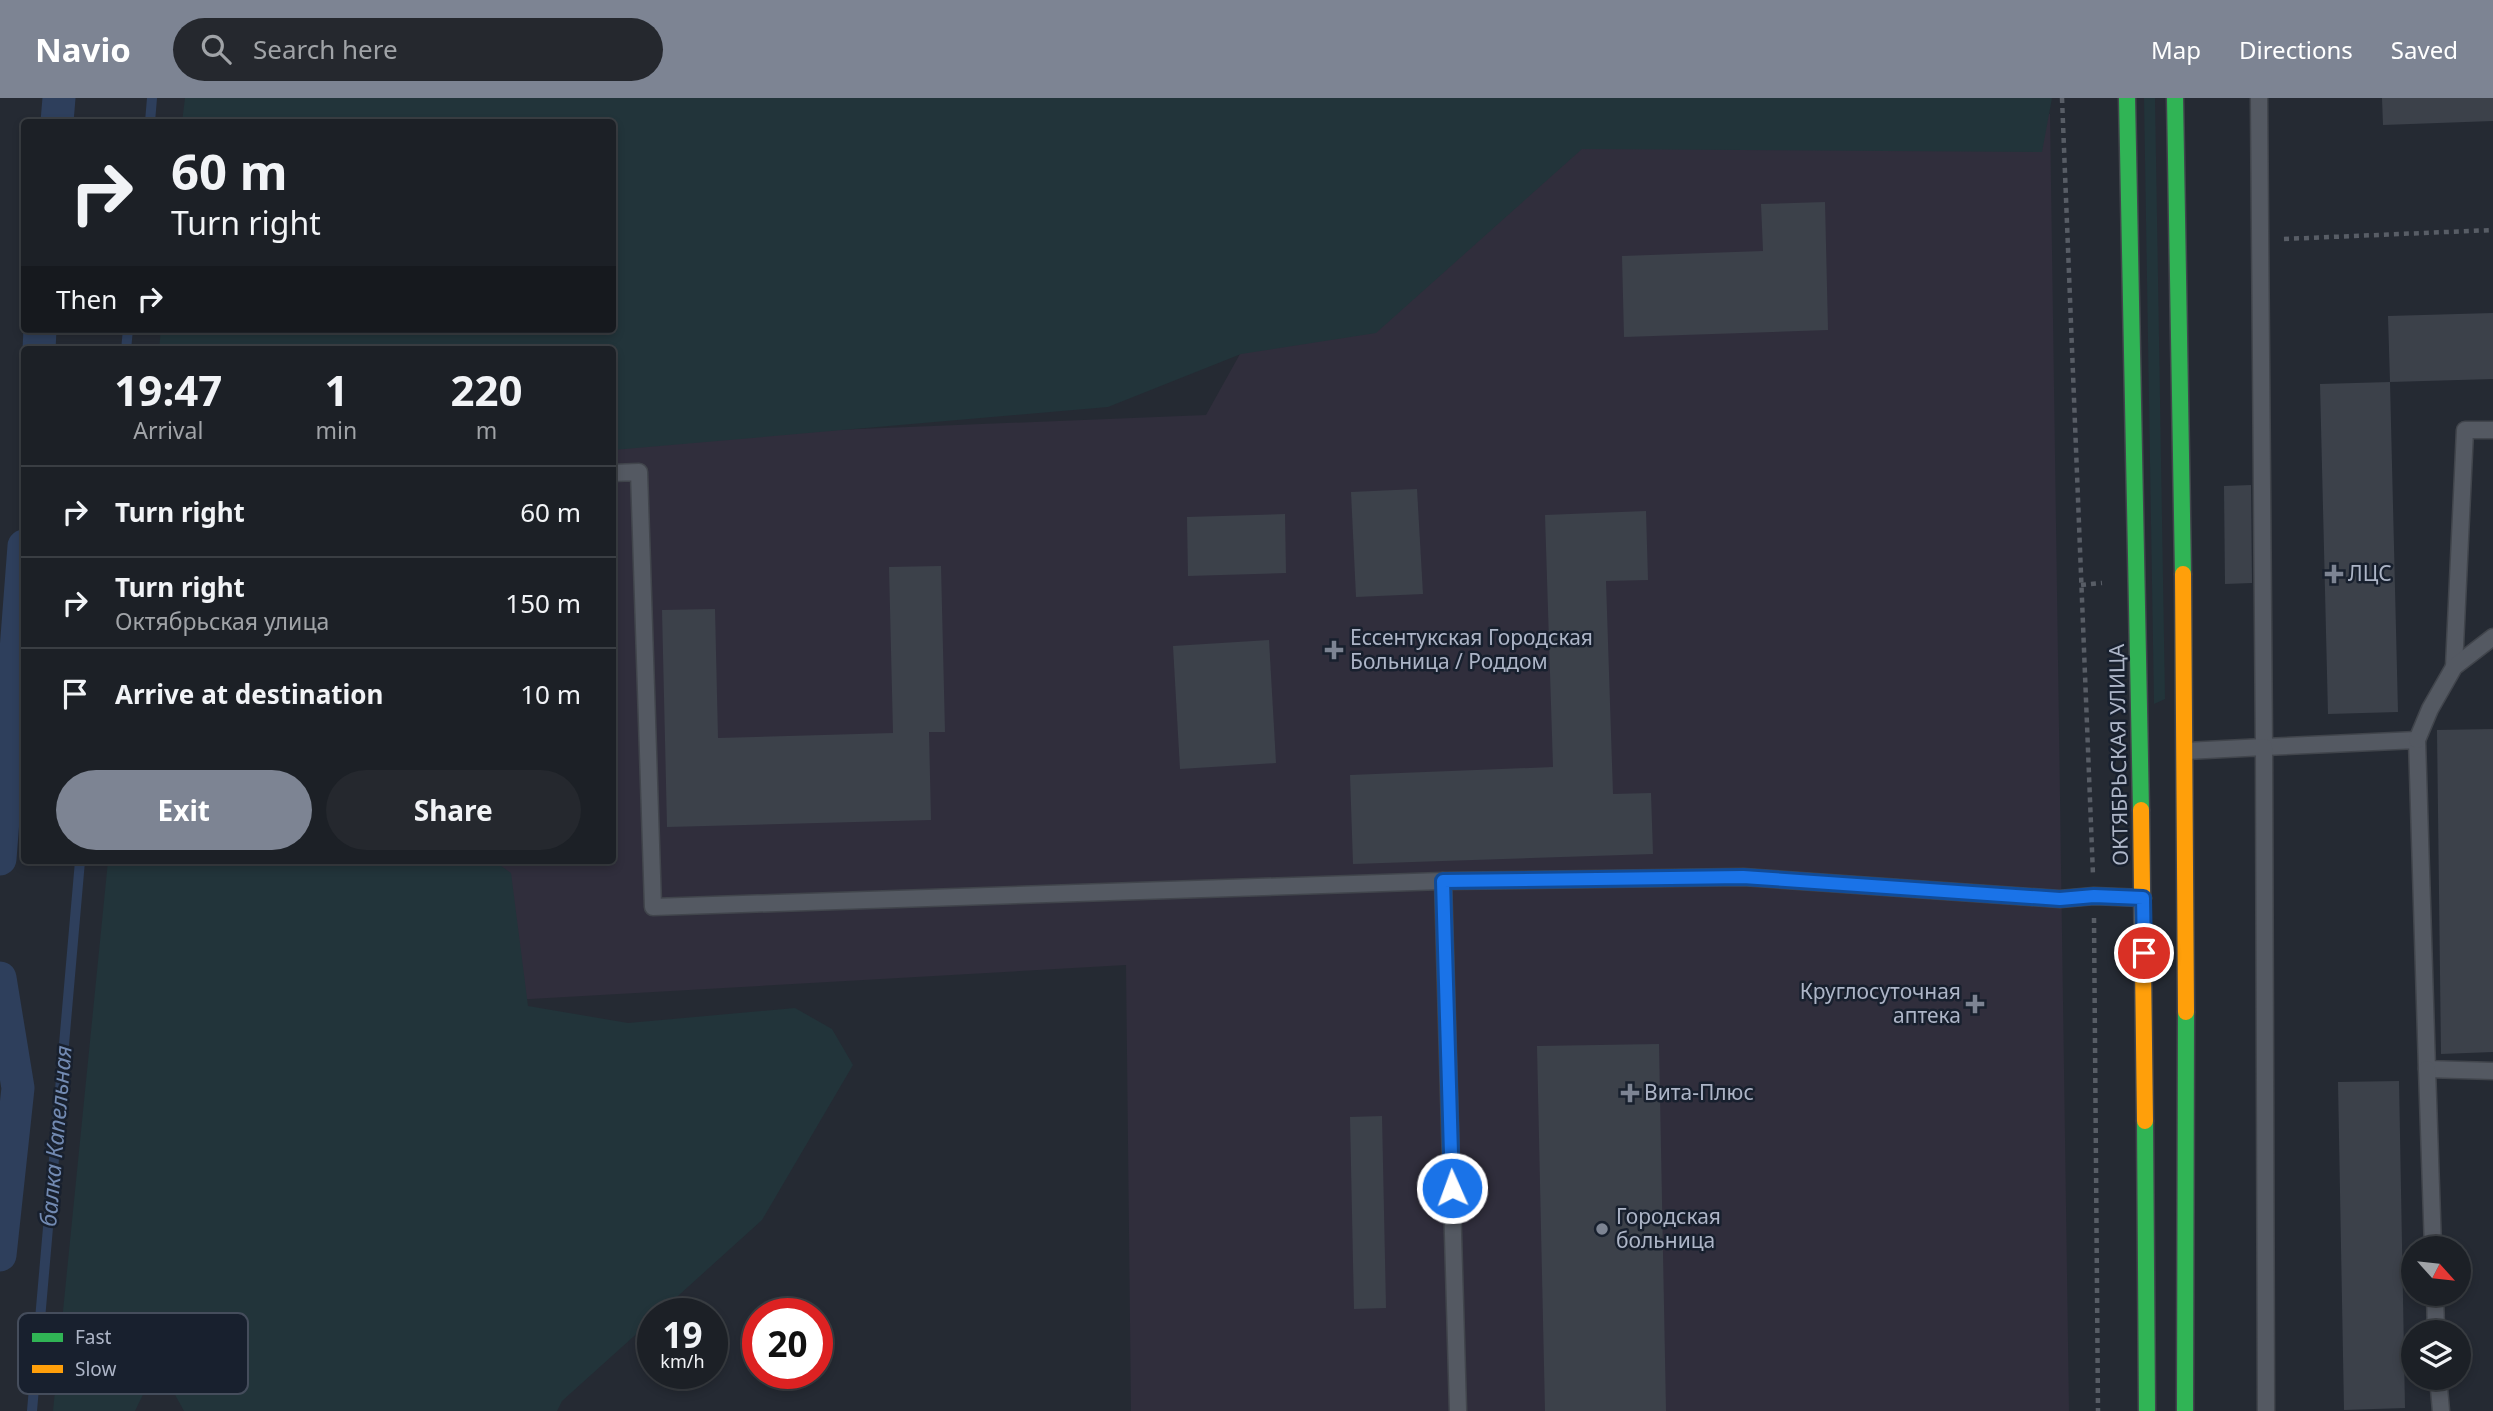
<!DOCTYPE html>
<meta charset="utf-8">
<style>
body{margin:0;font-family:"Noto Sans",sans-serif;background:#25282e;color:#f1f3f6;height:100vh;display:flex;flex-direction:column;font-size:26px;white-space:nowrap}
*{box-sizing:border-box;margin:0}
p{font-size:23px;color:#a0a3a7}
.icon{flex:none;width:38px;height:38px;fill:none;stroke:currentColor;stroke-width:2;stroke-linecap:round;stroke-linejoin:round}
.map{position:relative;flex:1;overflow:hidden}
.sheet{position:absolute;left:21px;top:248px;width:595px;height:518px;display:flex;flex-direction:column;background:#1c2026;border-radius:7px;box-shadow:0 4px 10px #0003,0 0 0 2px #3a3e43}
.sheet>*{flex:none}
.top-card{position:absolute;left:21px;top:21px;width:595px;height:214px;border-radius:7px;box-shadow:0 4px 10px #0003,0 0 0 2px #3a3e43;background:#1c2026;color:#f1f3f6;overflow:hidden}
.needle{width:46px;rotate:117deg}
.buttons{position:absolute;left:2401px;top:1138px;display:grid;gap:14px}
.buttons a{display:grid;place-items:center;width:70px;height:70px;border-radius:50%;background:#1c2026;box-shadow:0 4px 10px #0003,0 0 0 2px #3a3e43;font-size:35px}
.speed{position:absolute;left:637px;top:1200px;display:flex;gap:14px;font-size:35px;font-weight:700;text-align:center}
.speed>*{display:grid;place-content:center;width:91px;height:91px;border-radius:50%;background:#1c2026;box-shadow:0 4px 10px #0003,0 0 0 2px #3a3e43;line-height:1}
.speed small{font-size:18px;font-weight:400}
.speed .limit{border:10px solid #d22;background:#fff;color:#111}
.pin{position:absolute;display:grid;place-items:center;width:60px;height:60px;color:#fff;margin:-30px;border:4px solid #fff;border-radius:50%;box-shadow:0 2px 7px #0007}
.me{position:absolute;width:77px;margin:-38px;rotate:358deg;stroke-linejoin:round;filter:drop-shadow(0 0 5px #0008)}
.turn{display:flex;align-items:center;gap:24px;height:147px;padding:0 35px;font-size:32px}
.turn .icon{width:91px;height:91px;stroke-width:2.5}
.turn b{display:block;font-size:49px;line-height:60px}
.then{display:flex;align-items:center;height:66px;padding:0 35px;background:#0003;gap:14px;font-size:26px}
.eta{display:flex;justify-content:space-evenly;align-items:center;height:119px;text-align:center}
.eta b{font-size:42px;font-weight:700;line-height:49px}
.button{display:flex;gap:14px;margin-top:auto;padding:14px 35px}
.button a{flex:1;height:80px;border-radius:42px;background:#7d8493;color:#fff;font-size:28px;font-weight:700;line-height:80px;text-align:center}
.button a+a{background:#25282e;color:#f1f3f6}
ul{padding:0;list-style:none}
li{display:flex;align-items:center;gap:21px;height:91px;padding:0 35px;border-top:2px solid #3a3e43}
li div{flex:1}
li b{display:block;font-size:26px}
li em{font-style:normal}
header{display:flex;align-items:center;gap:42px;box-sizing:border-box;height:98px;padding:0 35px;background:#7d8493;color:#fff}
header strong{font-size:33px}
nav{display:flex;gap:38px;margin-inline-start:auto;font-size:24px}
.search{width:490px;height:63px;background:#25282e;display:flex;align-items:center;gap:18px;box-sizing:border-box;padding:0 24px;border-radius:38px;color:#a0a3a7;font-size:26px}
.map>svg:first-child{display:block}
</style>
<header>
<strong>Navio</strong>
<div class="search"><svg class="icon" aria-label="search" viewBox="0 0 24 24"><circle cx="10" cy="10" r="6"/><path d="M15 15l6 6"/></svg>Search here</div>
<nav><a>Map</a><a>Directions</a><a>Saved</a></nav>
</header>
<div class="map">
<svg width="2493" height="1313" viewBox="0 0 2493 1313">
<rect width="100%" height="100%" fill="#252a33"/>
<path fill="#302e3c" d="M 2050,16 L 2069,1313 L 1131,1313 L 1126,867 L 372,910 L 367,763 L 612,763 L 613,341 L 1206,317 L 1372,19 Z"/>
<g fill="#22343a">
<path d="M 185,0 L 2052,0 L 2042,54 L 1582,51 L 1376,235 L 1241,256 L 1108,309 L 613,352 L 612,252 L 159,252 L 161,231 L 612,231 L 612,24 L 182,24 Z"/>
<path d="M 2144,0 L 2155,0 L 2165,601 L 2154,606 Z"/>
<path d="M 108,763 L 494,763 L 511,775 L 528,908 L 628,925 L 795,910 L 832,931 L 853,967 L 762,1122 L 658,1216 L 653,1216 L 653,1221 L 562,1303 L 557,1313 L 184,1313 L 158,1266 L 135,1313 L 53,1313 Z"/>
</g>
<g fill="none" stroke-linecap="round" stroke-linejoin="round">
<g stroke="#2e3f5c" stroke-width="10">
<path d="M 150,24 L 152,0"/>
<path d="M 126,252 L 128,231"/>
<path d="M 32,1313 L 80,763"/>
</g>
<g stroke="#2e3f5c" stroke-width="33">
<path d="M 57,24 L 59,0"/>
<path d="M 39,252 L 40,231"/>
<path d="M 0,761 L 24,448"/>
<path d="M 0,880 L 18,990 L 0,1157"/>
</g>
</g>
<g fill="#3c414a">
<path d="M 2382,0 L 2493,0 L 2493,23 L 2383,27 Z"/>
<path d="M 1825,104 L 1828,232 L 1624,239 L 1622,158 L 1763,153 L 1761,106 Z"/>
<path d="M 2493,215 L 2493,281 L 2390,284 L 2388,218 Z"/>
<path d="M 2390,284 L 2398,614 L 2328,616 L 2320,286 Z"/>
<path d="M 2251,387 L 2252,485 L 2225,486 L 2224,388 Z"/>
<path d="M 1417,391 L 1423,496 L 1356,499 L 1351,394 Z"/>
<path d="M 1646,413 L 1648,482 L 1606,483 L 1613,696 L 1651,695 L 1653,756 L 1353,766 L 1350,677 L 1553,669 L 1545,417 Z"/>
<path d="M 1285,416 L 1286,475 L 1188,478 L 1187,419 Z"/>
<path d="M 941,468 L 945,634 L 929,634 L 931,722 L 667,729 L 662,512 L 715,511 L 718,640 L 893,635 L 889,469 Z"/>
<path d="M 1269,542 L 1276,665 L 1180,671 L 1173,548 Z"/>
<path d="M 2493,631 L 2493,954 L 2441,956 L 2437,632 Z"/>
<path d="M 1659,946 L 1666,1313 L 1545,1313 L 1537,948 Z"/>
<path d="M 2399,983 L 2405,1310 L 2344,1312 L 2338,984 Z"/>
<path d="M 1382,1018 L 1386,1210 L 1354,1211 L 1350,1019 Z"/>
</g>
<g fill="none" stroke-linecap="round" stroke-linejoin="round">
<defs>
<g id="lane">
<path d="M 2259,0 L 2264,649 L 2417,642 L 2427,971 L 2493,973"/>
<path d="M 612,375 L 639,374 L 653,809 L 1443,783"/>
<path d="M 2454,569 L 2465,332 L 2493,332"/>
<path d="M 2417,642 L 2430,611 L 2454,569 L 2493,539"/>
<path d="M 2186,653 L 2264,649 L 2266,1313"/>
<path d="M 2427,971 L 2433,1150"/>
<path d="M 2435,1195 L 2436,1234"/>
<path d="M 2438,1279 L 2441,1313"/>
<path d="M 1458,1313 L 1443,783 L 1743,779 L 2060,801 L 2094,798 L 2143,800"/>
</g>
<g id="fast">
<path d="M 2127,0 L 2141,712"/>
<path d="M 2175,0 L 2183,476"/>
<path d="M 2145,1023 L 2147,1313"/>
<path d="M 2185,1313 L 2186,914"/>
</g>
<g id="slow">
<path d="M 2183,476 L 2186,914"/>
<path d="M 2141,712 L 2145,1023"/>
</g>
</defs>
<use href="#lane" stroke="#41454c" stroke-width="19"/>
<use href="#fast" stroke="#41454c" stroke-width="19"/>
<use href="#slow" stroke="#41454c" stroke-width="19"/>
<g stroke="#585d66" stroke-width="4.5" stroke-dasharray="5 5" stroke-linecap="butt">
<path d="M 2062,0 L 2093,777"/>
<path d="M 2284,141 L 2493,132"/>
<path d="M 2081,487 L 2102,485"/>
<path d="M 2094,820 L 2098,1313"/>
</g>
<use href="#lane" stroke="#545962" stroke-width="16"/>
<use href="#fast" stroke="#30b455" stroke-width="16"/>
<use href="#slow" stroke="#ff9f0a" stroke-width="16"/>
</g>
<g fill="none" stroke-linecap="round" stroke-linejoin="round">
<defs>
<path id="route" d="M 1452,1090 L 1443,783 L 1743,779 L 2060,801 L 2094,798 L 2143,800 L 2144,855"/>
</defs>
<use href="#route" stroke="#114b97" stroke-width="18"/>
<use href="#route" stroke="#1a73e8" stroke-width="12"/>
</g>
<g fill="#7d8493" stroke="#18202e" stroke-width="2.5">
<path d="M2330.5 465.5h7v7h7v7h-7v7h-7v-7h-7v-7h7z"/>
<path d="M1330.5 541.5h7v7h7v7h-7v7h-7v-7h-7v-7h7z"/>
<path d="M1971.5 895.5h7v7h7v7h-7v7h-7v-7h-7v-7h7z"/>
<path d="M1626.5 984.5h7v7h7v7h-7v7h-7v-7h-7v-7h7z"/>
<circle cx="1602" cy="1131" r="7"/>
</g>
<g text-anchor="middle" stroke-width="5" stroke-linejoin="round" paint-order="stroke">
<g font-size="21" fill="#adb5c7" stroke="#18202e" text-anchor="start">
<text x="2348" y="483">ЛЦС</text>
<text x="1350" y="547">Ессентукская Городская<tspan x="1350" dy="24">Больница / Роддом</tspan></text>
<text x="1961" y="901" text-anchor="end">Круглосуточная<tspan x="1961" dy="24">аптека</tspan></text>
<text x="1644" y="1002">Вита-Плюс</text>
<text x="1616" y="1126">Городская<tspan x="1616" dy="24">больница</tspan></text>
</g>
<g font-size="21" fill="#adb5c7" stroke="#18202e">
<text transform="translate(2119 657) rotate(-91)" y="7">ОКТЯБРЬСКАЯ УЛИЦА</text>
</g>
<g font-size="23" font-style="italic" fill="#728ab2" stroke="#18202e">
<text transform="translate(56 1038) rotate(-85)" y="8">балка Капельная</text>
</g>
</g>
<rect x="18" y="1215" width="230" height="81" rx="10" fill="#18202e" stroke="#454d5c" stroke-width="2"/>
<rect x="32" y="1235" width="31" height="9" fill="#30b455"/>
<rect x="32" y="1267" width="31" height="8" fill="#ff9f0a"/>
<g font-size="19" fill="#adb5c7">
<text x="75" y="1246">Fast</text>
<text x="75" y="1278">Slow</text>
</g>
</svg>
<div class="buttons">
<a><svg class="needle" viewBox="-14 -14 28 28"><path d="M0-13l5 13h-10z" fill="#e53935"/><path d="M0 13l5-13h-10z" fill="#a0a3a7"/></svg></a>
<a><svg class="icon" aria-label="layers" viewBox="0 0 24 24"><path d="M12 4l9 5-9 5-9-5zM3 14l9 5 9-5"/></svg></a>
</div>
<div class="speed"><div>19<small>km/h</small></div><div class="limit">20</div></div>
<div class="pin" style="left:2144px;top:855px;background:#d93025"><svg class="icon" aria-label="arrive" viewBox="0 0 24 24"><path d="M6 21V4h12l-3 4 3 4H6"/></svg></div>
<svg class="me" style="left:1452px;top:1090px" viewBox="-20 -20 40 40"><circle r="17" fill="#1a73e8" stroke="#fff" stroke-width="3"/><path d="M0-11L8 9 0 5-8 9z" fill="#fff"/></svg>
<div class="top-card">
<div class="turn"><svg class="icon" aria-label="right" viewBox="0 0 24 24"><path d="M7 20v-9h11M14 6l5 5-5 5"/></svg><div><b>60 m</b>Turn right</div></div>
<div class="then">Then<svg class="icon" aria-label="right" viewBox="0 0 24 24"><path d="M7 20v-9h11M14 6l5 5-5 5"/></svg></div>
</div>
<section class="sheet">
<div class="eta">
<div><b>19:47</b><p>Arrival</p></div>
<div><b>1</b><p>min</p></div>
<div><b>220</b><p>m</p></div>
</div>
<ul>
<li><svg class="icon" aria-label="right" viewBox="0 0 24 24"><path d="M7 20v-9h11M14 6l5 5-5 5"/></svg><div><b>Turn right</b></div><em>60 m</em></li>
<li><svg class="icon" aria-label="right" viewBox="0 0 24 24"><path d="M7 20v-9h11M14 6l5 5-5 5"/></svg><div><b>Turn right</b><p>Октябрьская улица</p></div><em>150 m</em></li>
<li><svg class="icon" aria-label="arrive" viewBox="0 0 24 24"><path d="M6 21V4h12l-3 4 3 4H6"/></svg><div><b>Arrive at destination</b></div><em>10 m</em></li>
</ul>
<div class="button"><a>Exit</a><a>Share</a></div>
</section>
</div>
